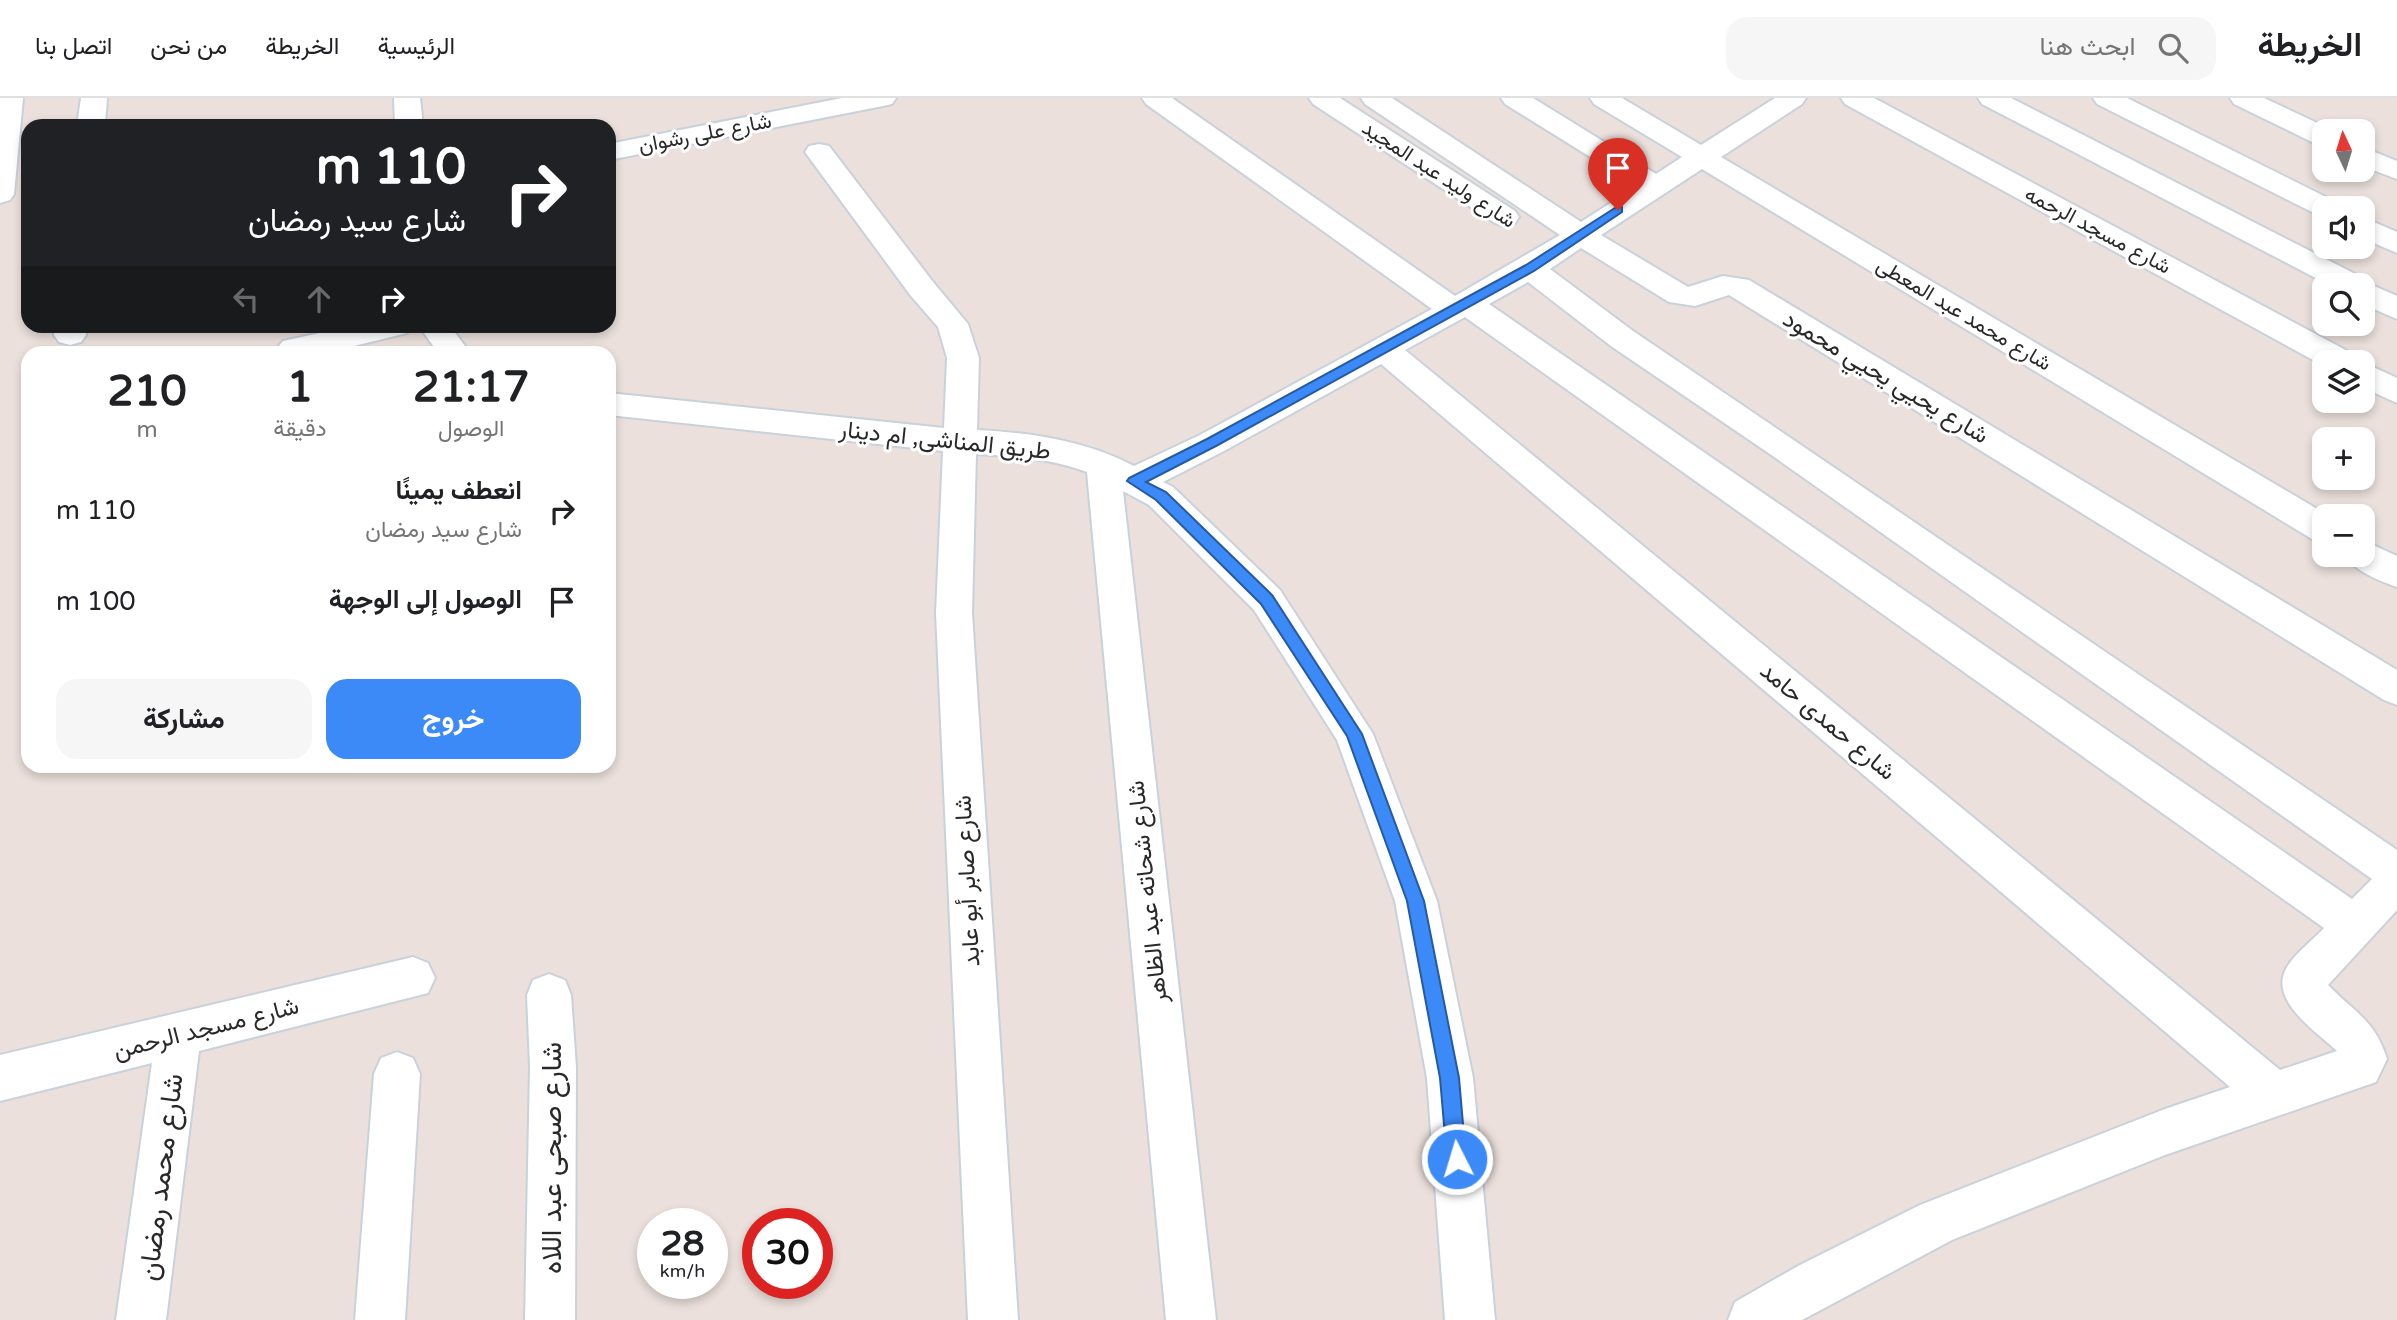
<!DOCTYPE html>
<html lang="ar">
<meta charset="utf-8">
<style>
body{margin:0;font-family:"Varela Round",Vazirmatn,sans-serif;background:#f6f6f6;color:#202124;direction:rtl;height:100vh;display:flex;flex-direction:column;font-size:26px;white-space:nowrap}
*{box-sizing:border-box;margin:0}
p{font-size:23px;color:#757577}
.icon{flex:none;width:38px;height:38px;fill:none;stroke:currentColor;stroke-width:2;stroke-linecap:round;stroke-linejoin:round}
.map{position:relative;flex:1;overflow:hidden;direction:ltr}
.drawer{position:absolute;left:21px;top:248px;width:595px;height:427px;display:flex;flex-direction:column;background:#fff;border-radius:21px;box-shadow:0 4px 10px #0003;direction:rtl}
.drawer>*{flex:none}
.top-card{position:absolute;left:21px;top:21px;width:595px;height:214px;border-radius:21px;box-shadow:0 4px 10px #0003;direction:rtl;background:#202124;color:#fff;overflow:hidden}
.needle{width:46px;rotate:356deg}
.controls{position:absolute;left:2312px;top:21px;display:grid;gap:14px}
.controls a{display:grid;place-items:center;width:63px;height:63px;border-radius:14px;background:#fff;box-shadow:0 4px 10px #0003;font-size:35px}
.speed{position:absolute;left:637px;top:1110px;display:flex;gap:14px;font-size:35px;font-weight:700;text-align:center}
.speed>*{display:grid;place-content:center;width:91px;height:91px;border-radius:50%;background:#fff;box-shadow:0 4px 10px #0003;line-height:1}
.speed small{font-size:18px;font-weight:400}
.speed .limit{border:10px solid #d22;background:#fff;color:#111}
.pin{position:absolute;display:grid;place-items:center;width:60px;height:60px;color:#fff;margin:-72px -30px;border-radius:50% 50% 50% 0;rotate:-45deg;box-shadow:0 0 7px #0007}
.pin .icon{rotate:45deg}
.me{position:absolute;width:77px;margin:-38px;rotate:355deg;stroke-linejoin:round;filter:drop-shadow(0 0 5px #0008)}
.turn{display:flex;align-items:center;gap:24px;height:147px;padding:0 35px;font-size:32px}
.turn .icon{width:91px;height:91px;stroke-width:2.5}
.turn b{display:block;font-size:49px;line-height:60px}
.lanes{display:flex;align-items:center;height:66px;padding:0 35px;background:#0003;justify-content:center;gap:35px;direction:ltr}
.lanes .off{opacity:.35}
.eta{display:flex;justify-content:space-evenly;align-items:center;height:119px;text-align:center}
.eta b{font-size:42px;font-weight:700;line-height:49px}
.action{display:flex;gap:14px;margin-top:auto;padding:14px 35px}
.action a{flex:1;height:80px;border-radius:21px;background:#3b8af8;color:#fff;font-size:28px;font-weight:700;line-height:80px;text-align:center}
.action a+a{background:#f6f6f6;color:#202124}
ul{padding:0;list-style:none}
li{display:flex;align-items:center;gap:21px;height:91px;padding:0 35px}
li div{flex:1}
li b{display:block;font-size:26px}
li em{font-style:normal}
header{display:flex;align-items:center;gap:42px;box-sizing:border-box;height:98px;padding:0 35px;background:#fff;border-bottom:2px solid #e0e0e0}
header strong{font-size:33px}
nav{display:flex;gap:38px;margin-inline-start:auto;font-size:24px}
.search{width:490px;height:63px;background:#f6f6f6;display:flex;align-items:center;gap:18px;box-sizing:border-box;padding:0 24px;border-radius:21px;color:#757577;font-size:26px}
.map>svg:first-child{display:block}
</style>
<header>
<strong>الخريطة</strong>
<div class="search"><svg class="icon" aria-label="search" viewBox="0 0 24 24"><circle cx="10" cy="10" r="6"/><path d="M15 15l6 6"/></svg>ابحث هنا</div>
<nav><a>الرئيسية</a><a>الخريطة</a><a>من نحن</a><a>اتصل بنا</a></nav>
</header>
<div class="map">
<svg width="2397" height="1222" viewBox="0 0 2397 1222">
<rect width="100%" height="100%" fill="#ebe0db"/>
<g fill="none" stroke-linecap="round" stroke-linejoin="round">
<defs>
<g id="minor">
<path d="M 0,0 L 23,0 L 14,96 L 10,102 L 0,105 Z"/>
<path d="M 81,0 L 107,0 L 105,28 L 77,28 Z"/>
<path d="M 394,0 L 420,0 L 423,28 L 395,28 Z"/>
<path d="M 842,0 L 896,0 L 892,6 L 883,8 L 609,62 L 609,46 Z"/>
<path d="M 1142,0 L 1172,0 L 1455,198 L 1560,137 L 1365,6 L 1361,0 L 1392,0 L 1581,124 L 1637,88 L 1505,6 L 1501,0 L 1533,0 L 1656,76 L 1682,59 L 1594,6 L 1590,0 L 1622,0 L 1701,47 L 1775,0 L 1806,0 L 1802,6 L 1721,59 L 2329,418 L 2324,418 L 2324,445 L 2312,441 L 1702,71 L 1601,137 L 1688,189 L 1723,178 L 1749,182 L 2397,572 L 2397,607 L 2384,602 L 1729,197 L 1695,208 L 1669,204 L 1581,150 L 1550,171 L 1633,233 L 2397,752 L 2397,812 L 2328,887 C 2354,914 2375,922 2387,961 L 2376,984 L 2165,1057 L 1952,1142 L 1802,1222 L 1728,1222 L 1735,1204 L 1798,1168 L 1920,1107 L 2165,1011 L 2230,989 L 1381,266 L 1224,353 L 1163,384 L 1173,389 L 1280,492 L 1373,636 L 1437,803 L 1473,980 L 1495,1222 L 1445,1222 L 1427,980 L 1395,803 L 1337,642 L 1254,512 L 1149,407 L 1123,393 L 1216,1222 L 1166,1222 L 1087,374 C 1051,361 1015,358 976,356 L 972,515 L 1018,1222 L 968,1222 L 936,515 L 943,353 L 609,317 L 609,295 L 944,330 L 947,260 L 938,229 L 911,198 L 805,54 L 809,48 L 819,46 L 829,48 L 933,184 L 968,226 L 979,260 L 977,332 C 1032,335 1084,342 1134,368 L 1200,337 L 1432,211 L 1146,6 ZM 1528,184 L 1611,248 L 1770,356 L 2372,781 L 2352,801 L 1489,206 ZM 1465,219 L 2324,830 C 2313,842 2298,853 2289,866 C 2264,900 2316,933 2337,953 L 2280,972 L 1405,252 Z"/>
<path d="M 1309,0 L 1340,0 L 1515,113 L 1519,119 L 1515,125 L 1505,128 L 1495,125 L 1313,6 Z"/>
<path d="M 1841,0 L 1874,0 L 2353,256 L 2358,264 L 2324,264 L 2324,268 L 1845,6 Z"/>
<path d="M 1978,0 L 2011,0 L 2363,180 L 2365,184 L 2397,198 L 2397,221 L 2362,206 L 2362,187 L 2329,187 L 1982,6 Z"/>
<path d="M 2093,0 L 2127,0 L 2336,104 L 2340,110 L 2324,110 L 2324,118 L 2316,116 L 2097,6 Z"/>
<path d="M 2230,0 L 2264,0 L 2334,33 L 2324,33 L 2324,47 L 2314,45 L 2234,6 Z"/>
<path d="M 2362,49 L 2397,63 L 2397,81 L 2362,68 Z"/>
<path d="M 2362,119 L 2397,134 L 2397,155 L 2362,140 Z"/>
<path d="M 55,228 L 85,228 L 86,237 L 81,244 L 70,247 L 59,244 L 54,237 Z"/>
<path d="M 352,228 L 411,228 L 407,235 L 321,256 L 272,256 L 283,243 Z"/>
<path d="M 419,228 L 450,228 L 471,256 L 439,256 Z"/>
<path d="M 2361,264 L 2362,264 L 2397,280 L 2397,305 L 2362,289 Z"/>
<path d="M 2362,442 L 2397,458 L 2397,489 C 2380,483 2354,473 2345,457 L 2362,457 Z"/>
<path d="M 413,859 L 428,865 L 435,880 L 428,895 L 199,953 L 166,1222 L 116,1222 L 152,965 L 0,1003 L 0,957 Z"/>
<path d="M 549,876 L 565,882 L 571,897 L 576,969 L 575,1222 L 525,1222 L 530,969 L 527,897 L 533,882 Z"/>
<path d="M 397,954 L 413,960 L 420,976 L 405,1222 L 355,1222 L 374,976 L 381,960 Z"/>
</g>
</defs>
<use href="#minor" stroke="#c9d1db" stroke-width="4"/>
<use href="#minor" fill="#fff" fill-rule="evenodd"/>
</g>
<path fill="#3b8af8" stroke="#265aa1" stroke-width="2" d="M 1618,108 L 1622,109 L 1622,114 L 1534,173 L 1216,348 L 1146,384 L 1166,394 L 1272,497 L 1362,636 L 1424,803 L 1459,980 L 1466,1061 L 1464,1068 L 1457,1070 L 1450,1068 L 1447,1061 L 1440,980 L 1407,803 L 1347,638 L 1261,506 L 1156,402 L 1127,383 L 1129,380 L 1207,341 L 1526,167 Z"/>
<g text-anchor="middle" stroke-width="6" stroke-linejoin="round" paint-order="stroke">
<g font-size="21" fill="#292929" stroke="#fff">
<text transform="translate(705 35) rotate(-11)" y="7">شارع على رشوان</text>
<text transform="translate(1439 76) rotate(33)" y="7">شارع وليد عبد المجيد</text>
<text transform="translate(2098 132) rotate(28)" y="7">شارع مسجد الرحمه</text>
<text transform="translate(1964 216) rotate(31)" y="7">شارع محمد عبد المعطى</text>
</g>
<g font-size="24" fill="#292929" stroke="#fff">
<text transform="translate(1886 279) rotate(31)" y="8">شارع يحيي يحيي محمود</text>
<text transform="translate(945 342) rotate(6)" y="8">طريق المناشى, ام دينار</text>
<text transform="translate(1828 623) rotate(40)" y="8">شارع حمدى حامد</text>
<text transform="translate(967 783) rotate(-93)" y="8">شارع صابر أبو عابد</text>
<text transform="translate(1147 794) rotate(-96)" y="8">شارع شحاته عبد الظاهر</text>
<text transform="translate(206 930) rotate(-14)" y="8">شارع مسجد الرحمن</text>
</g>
<g font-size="28" fill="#292929" stroke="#fff">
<text transform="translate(551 1060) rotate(-90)" y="10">شارع صبحى عبد اللاه</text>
<text transform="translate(160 1079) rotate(-83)" y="10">شارع محمد رمضان</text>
</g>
</g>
</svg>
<div class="controls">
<a><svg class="needle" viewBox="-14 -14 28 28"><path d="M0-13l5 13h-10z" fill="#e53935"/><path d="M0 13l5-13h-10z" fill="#757577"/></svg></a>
<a><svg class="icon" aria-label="sound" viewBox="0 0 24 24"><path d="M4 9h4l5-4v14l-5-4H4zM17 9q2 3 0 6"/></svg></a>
<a><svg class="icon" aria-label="search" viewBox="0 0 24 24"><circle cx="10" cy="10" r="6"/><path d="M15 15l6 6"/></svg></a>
<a><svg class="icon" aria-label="layers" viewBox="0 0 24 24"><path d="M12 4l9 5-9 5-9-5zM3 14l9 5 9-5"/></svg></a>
<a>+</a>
<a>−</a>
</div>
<div class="speed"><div>28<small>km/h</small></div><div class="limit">30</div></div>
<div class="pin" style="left:1618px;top:112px;background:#d93025"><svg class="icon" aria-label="arrive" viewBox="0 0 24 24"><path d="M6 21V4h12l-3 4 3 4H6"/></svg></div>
<svg class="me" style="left:1457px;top:1061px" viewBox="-20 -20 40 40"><circle r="17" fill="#3b8af8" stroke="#fff" stroke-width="3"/><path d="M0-11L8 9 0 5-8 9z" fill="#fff"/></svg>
<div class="top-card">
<div class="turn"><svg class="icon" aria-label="right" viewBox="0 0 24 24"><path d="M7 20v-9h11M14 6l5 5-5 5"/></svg><div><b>110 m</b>شارع سيد رمضان</div></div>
<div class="lanes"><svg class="icon off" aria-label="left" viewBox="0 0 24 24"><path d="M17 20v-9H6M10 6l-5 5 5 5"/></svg><svg class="icon off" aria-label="ahead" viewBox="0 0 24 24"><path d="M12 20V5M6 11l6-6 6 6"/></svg><svg class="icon" aria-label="right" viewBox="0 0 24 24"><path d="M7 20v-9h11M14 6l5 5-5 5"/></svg></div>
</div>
<section class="drawer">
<div class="eta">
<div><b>21:17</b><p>الوصول</p></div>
<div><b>1</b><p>دقيقة</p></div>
<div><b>210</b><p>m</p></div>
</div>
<ul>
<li><svg class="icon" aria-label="right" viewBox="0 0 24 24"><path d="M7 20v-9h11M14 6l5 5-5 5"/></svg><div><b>انعطف يمينًا</b><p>شارع سيد رمضان</p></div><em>110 m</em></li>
<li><svg class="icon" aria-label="arrive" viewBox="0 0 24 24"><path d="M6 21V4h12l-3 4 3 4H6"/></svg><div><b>الوصول إلى الوجهة</b></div><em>100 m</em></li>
</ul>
<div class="action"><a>خروج</a><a>مشاركة</a></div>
</section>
</div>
